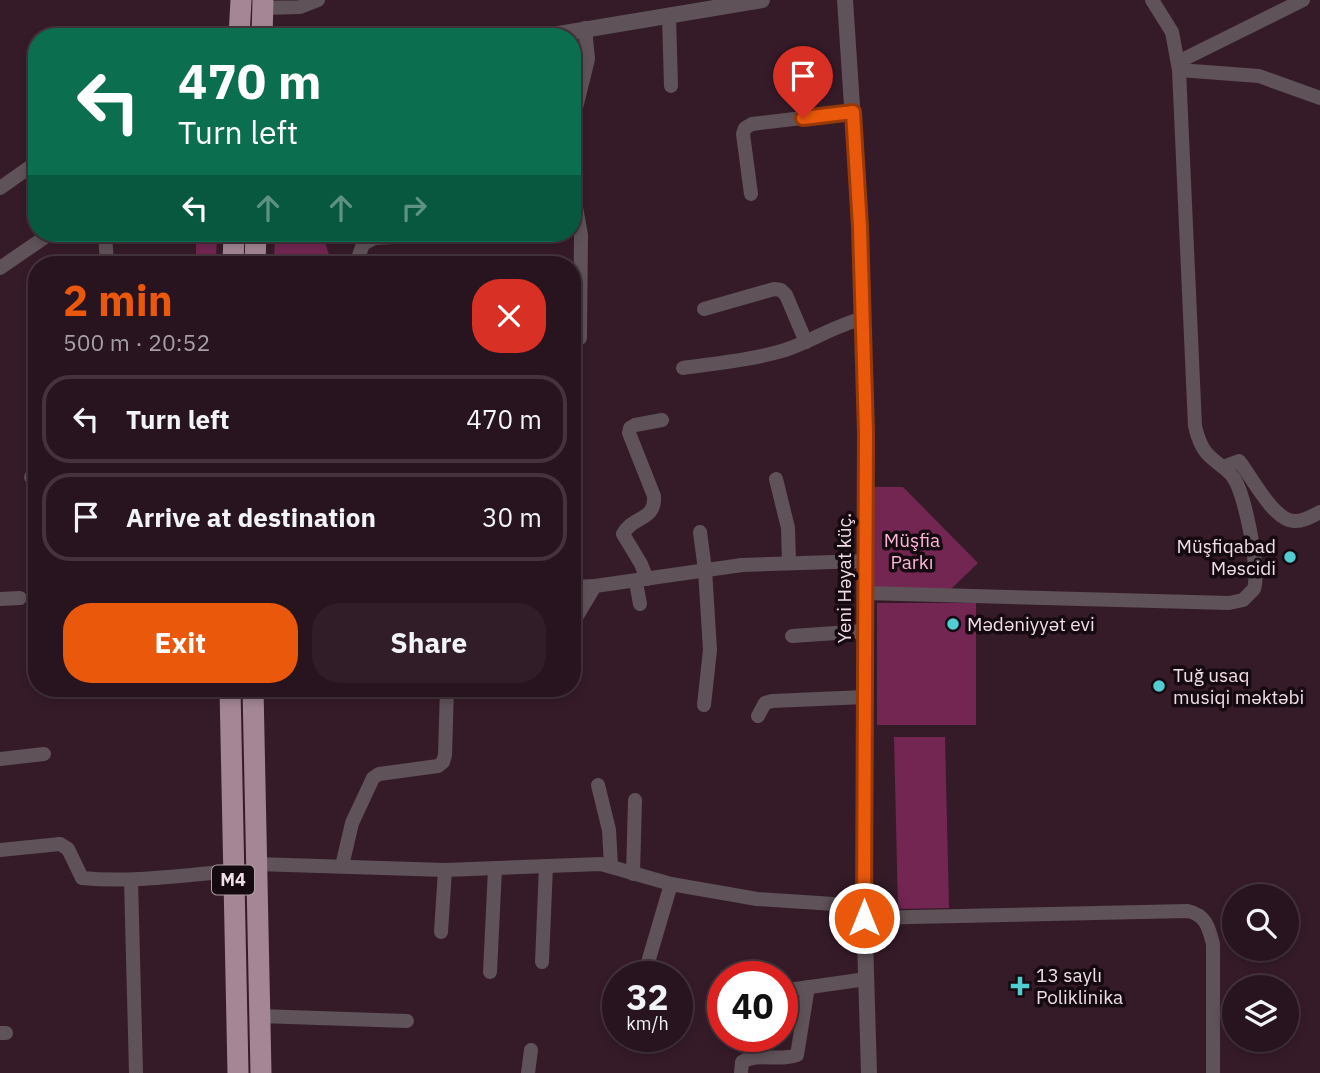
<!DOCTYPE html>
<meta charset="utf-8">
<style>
body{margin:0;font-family:"IBM Plex Sans",sans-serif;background:#301d27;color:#f1f3f6;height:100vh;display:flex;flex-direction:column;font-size:26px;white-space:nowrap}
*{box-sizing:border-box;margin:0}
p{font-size:23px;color:#a59ea4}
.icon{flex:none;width:38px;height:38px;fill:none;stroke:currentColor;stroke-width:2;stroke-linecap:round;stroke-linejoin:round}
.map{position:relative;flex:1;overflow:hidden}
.drawer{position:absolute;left:28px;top:256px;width:553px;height:441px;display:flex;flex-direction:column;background:#28141e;border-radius:28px;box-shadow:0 4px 10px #0003,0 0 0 2px #44333c}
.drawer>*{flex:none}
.banner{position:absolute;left:28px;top:28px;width:553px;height:214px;border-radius:28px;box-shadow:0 4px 10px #0003,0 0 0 2px #44333c;background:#0b6e4f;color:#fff;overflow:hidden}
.tools{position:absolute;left:1222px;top:884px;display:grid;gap:14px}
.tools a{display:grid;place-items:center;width:77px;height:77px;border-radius:50%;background:#28141e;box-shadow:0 4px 10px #0003,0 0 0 2px #44333c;font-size:35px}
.speed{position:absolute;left:602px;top:961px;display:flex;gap:14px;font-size:35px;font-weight:700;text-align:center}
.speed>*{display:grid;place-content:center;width:91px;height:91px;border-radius:50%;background:#28141e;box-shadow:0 4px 10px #0003,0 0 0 2px #44333c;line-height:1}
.speed small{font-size:18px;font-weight:400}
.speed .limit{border:10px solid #d22;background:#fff;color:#111}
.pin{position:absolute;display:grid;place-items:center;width:60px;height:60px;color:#fff;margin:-72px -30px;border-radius:50% 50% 50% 0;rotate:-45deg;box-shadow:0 0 7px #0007}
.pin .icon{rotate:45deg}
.me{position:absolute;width:77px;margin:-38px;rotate:0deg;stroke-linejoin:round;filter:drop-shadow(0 0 5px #0008)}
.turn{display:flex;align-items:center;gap:24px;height:147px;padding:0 35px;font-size:32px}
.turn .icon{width:91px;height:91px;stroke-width:2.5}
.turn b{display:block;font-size:49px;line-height:60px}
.lanes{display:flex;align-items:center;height:66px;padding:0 35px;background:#0003;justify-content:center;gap:35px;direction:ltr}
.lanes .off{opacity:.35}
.round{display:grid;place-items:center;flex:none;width:74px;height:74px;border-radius:28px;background:#301d27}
.overview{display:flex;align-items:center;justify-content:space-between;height:119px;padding:0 35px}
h1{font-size:42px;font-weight:800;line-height:52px;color:#ea580c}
.action{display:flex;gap:14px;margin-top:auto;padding:14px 35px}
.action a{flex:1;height:80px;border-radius:28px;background:#ea580c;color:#fff;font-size:28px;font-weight:800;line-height:80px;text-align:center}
.action a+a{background:#301d27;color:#f1f3f6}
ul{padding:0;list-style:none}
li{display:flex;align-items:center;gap:21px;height:88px;margin:0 14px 10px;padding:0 21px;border:4px solid #44333c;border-radius:28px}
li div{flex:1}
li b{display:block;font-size:26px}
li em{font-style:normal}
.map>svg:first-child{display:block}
</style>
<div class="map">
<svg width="1320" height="1073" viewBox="0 0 1320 1073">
<rect width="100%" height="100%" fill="#351b28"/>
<g fill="#722651">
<path d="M 196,233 L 217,233 L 216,264 L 196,264 Z"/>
<path d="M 275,233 L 326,233 L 326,245 L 332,264 L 274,264 Z"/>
<path d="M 871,487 L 903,487 L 978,563 L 950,590 L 873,591 Z"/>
<rect x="877" y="603" width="99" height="122"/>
<path d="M 894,737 L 945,737 L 949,908 L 898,909 Z"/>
</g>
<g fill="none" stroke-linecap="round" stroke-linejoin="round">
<g stroke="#5f5258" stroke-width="14">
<path d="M 263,8 L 300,7 L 318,0"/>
<path d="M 669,16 L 671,86"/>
<path d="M 1178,62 L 1303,0"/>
<path d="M 1179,70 L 1259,76 L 1320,98"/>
<path d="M 572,124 L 588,59 L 585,28"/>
<path d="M 572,185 L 581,235 L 580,338"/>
<path d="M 0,188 L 37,162"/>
<path d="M 751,194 L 743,134 L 745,128 L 752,124 L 853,112"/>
<path d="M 105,233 L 107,264"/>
<path d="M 356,264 L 363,244 L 374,238 L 468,233"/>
<path d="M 0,268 L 51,233"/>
<path d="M 704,309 L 774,289 L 781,290 L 786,295 L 806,342"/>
<path d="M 683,368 C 718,363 752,360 785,350 C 812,341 834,326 861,319"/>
<path d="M 572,457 L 575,443"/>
<path d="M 1223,467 L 1239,461 C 1252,477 1273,520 1294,521 C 1303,522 1312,516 1320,512"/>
<path d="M 31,477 L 37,476"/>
<path d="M 776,479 L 788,528 L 789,563"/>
<path d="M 700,532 L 705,570 L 710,650 L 704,705"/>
<path d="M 647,579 L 641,564 L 623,534 C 632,516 656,521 654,496 L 629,433 L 630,428 L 635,425 L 662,420"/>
<path d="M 636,582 L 640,604"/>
<path d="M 572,587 L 595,586"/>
<path d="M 866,593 L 1229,603 L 1243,600 L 1254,589 C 1260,570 1245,493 1233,477 C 1226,467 1213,462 1205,451 C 1200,444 1197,435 1195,426 L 1179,70 L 1172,32 L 1152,0"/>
<path d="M 0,599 L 20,598"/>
<path d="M 577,616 L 595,586 L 742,565 L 865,561"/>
<path d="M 792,636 L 865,631"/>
<path d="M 758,716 L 765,703 L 772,701 L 865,697"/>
<path d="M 0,759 L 44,754"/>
<path d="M 598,785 L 609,830 L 611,866"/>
<path d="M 0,850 L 60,844 L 68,849 L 82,878 C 132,883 183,875 233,871"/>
<path d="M 256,864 L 445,870 L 601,864 L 671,884 L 757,899 L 864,906"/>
<path d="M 342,866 L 352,823 L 373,778 L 379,774 L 438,766 L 443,762 L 445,755 L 447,688"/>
<path d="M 633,874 L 635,800"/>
<path d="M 131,880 L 136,1073"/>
<path d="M 865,918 L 1188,911 C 1206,915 1209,928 1213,944 L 1213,1073"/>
<path d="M 441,932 L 445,870"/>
<path d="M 542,962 L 546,866"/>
<path d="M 490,972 L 495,869"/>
<path d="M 644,976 L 671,884"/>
<path d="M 782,991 L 866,979"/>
<path d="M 259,1016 L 407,1021"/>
<path d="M 0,1033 L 6,1033"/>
<path d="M 528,1073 L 531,1050"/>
<path d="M 741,1073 L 742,1062 C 758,1052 779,1062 797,1055 L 808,987"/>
</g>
<g stroke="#5f5258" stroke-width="16">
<path d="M 845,0 L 860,227 L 866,433 L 864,906 L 869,1073"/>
<path d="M 541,37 L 762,0"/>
</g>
<g stroke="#a48695" stroke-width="21">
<path d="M 239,37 L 241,0"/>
<path d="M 262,37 L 263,0"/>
<path d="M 233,264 L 234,233"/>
<path d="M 255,264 L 256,233"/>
<path d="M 230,688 L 238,1073"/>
<path d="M 253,688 L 261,1073"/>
</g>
</g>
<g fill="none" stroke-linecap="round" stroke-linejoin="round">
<defs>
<path id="route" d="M 803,118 L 853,112 L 860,227 L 866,433 L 864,918"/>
</defs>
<use href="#route" stroke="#983908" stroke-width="18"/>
<use href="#route" stroke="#ea580c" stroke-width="12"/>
</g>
<g fill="#51ccd1" stroke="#150a10" stroke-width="2.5">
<circle cx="1290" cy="557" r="7"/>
<circle cx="953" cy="624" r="7"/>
<circle cx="1159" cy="686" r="7"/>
<path d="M1016.5 975.5h7v7h7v7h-7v7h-7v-7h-7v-7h7z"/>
</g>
<g text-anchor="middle" stroke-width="7" stroke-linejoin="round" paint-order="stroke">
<rect fill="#150a10" stroke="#ae9ea6" stroke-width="2" x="212" y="865.5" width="42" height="29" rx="5"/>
<g font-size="18" font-weight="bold" fill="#f0dde6">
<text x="233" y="886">M4</text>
</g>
<g font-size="19" fill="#fcb5d7" stroke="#150a10">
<text x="912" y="547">Müşfia<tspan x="912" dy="22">Parkı</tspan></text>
</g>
<g font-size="19" fill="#f0dde6" stroke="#150a10" text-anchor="start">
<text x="1276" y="553" text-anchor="end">Müşfiqabad<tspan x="1276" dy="22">Məscidi</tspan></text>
<text x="967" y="631">Mədəniyyət evi</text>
<text x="1173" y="682">Tuğ usaq<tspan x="1173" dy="22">musiqi məktəbi</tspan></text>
<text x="1036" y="982">13 saylı<tspan x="1036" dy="22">Poliklinika</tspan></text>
</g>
<g font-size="19" fill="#f0dde6" stroke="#150a10">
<text transform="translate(844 578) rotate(-90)" y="7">Yeni Həyat küç.</text>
</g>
</g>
</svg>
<div class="tools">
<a><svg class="icon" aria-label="search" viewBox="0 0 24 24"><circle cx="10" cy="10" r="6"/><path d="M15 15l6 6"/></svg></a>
<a><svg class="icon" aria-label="layers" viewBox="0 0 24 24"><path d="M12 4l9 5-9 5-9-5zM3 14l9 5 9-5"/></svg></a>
</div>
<div class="speed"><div>32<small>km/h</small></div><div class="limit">40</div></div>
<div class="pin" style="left:803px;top:118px;background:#d93025"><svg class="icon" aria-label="arrive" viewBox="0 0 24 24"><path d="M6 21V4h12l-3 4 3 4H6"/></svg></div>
<svg class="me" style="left:864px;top:918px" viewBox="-20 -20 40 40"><circle r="17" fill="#ea580c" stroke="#fff" stroke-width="3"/><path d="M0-11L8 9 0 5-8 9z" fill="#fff"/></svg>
<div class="banner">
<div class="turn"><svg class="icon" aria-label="left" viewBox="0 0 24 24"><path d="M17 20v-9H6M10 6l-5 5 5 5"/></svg><div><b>470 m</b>Turn left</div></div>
<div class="lanes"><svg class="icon" aria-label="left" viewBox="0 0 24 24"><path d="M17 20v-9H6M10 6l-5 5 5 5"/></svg><svg class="icon off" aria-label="ahead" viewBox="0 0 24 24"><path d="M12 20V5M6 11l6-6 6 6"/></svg><svg class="icon off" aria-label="ahead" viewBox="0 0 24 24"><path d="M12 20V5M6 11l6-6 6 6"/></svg><svg class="icon off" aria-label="right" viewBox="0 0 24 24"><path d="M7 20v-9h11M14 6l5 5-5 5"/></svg></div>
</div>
<section class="drawer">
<div class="overview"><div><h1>2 min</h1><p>500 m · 20:52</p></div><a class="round" style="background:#d93025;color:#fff"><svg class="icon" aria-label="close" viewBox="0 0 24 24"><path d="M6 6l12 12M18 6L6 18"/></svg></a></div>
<ul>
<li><svg class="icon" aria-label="left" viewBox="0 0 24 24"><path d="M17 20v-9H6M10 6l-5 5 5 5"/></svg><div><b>Turn left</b></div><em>470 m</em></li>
<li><svg class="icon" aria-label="arrive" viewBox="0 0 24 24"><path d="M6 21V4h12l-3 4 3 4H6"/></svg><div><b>Arrive at destination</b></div><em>30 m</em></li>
</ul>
<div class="action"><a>Exit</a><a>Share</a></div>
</section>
</div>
